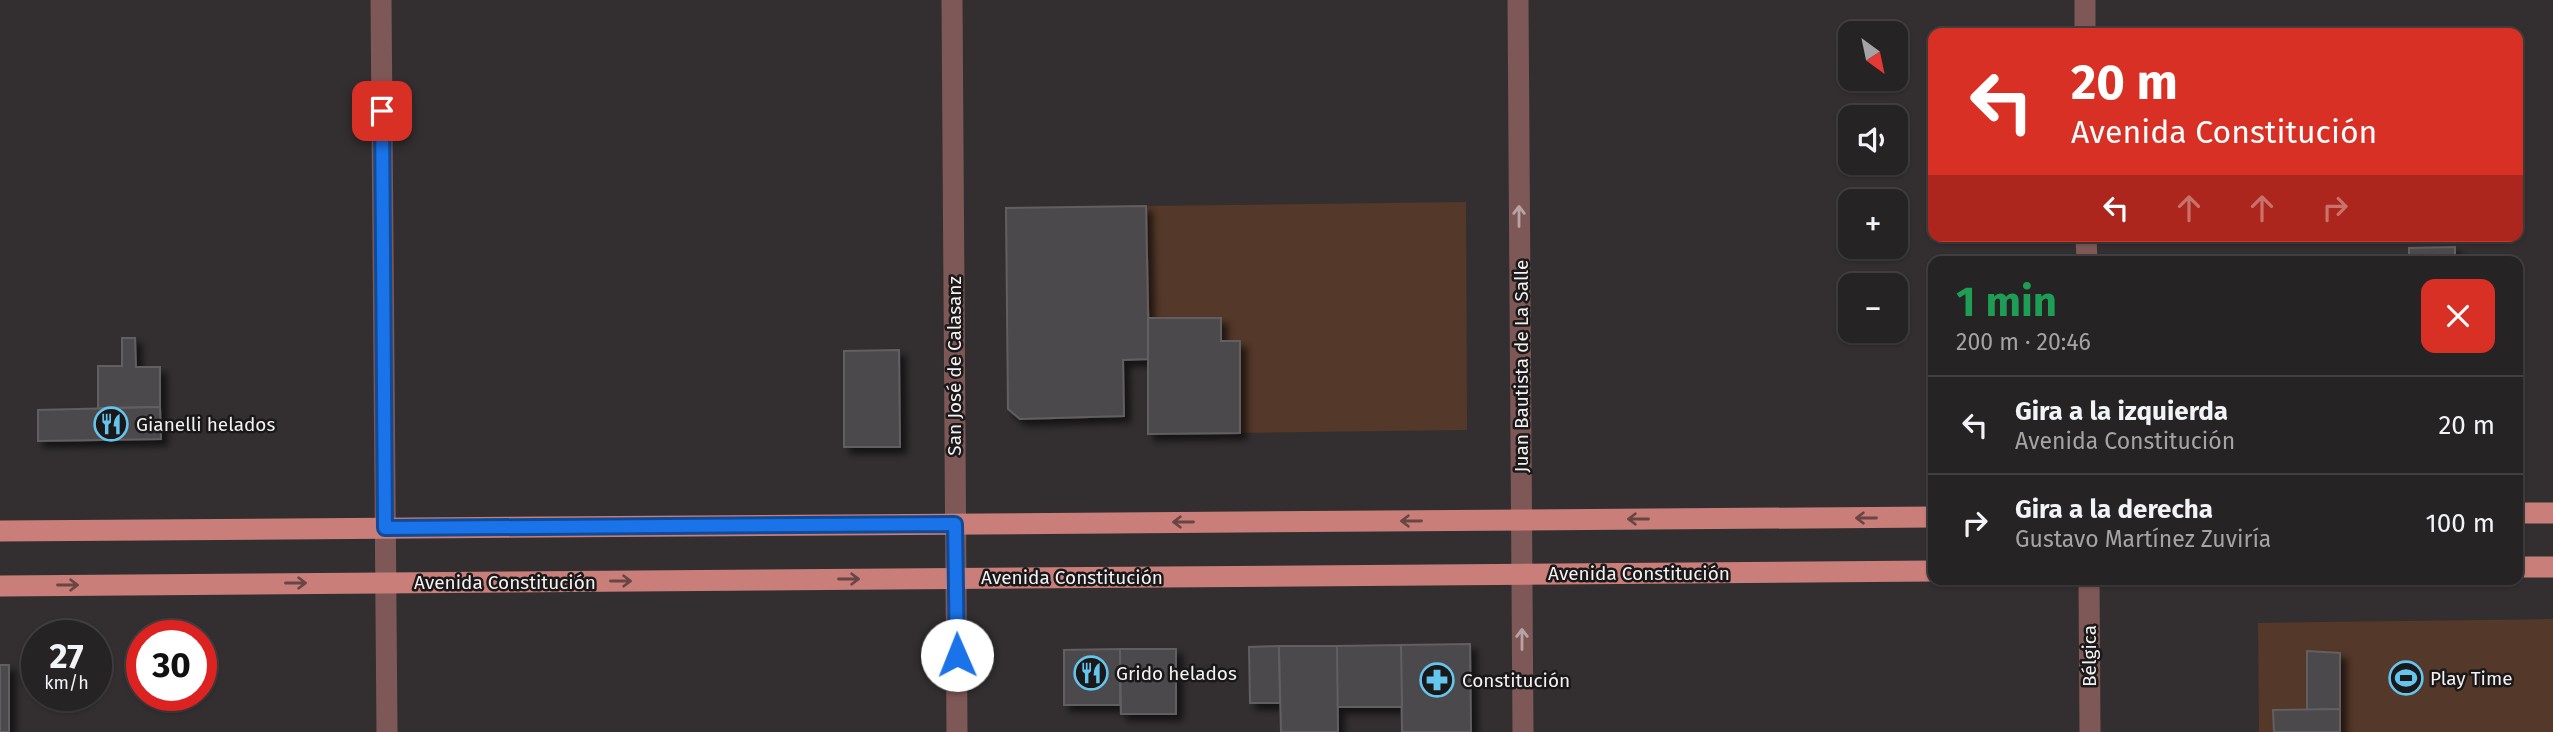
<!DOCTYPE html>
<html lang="es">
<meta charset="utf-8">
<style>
body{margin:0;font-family:"Fira Sans",sans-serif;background:#322f31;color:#f1f3f6;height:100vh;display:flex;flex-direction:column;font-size:26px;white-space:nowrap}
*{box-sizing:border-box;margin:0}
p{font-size:23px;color:#a4a4a6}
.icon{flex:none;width:38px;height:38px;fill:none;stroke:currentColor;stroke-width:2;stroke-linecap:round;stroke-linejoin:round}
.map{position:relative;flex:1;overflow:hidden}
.details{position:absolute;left:1928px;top:256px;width:595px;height:329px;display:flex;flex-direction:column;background:#262324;border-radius:14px;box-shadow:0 2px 5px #0004,0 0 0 2px #424041}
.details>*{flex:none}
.hud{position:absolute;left:1928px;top:28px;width:595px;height:214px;border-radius:14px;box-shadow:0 2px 5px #0004,0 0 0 2px #424041;background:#d93025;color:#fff;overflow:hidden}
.needle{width:46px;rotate:147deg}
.controls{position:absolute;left:1838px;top:21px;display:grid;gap:14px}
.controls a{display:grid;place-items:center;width:70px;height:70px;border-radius:14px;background:#262324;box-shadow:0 2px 5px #0004,0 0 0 2px #424041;font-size:35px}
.speed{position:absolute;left:21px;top:620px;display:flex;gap:14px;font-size:35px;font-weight:700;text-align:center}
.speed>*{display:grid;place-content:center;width:91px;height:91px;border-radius:50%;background:#262324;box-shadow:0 2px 5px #0004,0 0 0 2px #424041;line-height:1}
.speed small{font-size:18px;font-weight:400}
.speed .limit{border:10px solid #d22;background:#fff;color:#111}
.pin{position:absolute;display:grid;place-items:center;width:60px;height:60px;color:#fff;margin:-30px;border-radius:14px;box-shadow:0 4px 10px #0006}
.me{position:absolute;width:77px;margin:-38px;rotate:359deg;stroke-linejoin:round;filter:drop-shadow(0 0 5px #0008)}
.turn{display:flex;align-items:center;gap:24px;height:147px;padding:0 28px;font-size:32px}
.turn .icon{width:91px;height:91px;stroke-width:2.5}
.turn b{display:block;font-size:49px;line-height:60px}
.lanes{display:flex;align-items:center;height:66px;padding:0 28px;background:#0003;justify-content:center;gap:35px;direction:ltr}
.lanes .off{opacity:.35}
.round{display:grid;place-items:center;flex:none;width:74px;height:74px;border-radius:14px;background:#322f31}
.summary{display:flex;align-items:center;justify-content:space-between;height:119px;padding:0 28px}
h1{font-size:42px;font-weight:700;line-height:52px;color:#1e9e55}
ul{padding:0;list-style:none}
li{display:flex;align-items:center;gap:21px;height:98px;padding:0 28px;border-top:2px solid #424041}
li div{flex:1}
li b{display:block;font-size:26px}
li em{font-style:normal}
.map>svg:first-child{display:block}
</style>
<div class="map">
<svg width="2553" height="732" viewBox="0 0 2553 732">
<defs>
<filter id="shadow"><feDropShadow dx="6" dy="6" stdDeviation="3.5" flood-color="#0009"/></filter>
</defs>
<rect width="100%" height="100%" fill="#332f30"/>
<g fill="#543829">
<path d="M 1466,202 L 1467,430 L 1148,434 L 1146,206 Z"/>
<path d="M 2553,619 L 2553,732 L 2259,732 L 2258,623 Z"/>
</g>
<g fill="#4c484b" stroke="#625e61" stroke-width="2" filter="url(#shadow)">
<path d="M 1146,206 L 1149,359 L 1123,360 L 1124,416 L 1020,419 L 1008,409 L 1006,208 Z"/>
<path d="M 2455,247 L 2455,261 L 2409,261 L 2409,248 Z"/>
<path d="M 1148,318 L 1221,318 L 1221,341 L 1240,341 L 1240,433 L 1148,434 Z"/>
<path d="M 122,338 L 135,338 L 136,367 L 160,367 L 160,407 L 98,408 L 98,366 L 122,366 Z"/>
<path d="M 899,350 L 900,447 L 844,447 L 844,351 Z"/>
<path d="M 160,407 L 161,439 L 38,441 L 38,410 Z"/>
<path d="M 1470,644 L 1471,732 L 1402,732 L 1401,645 Z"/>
<path d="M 1401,645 L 1402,707 L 1337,707 L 1337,646 Z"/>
<path d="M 1279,646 L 1280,703 L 1250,703 L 1249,647 Z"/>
<path d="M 1279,646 L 1337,646 L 1338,732 L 1281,732 Z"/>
<path d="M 1120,649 L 1120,705 L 1064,705 L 1064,650 Z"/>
<path d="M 1120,649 L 1176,649 L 1176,714 L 1121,714 Z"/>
<path d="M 2307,651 L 2340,653 L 2340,709 L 2307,710 Z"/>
<rect x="0" y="665" width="9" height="67"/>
<path d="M 2340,709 L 2340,732 L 2274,732 L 2273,710 Z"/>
</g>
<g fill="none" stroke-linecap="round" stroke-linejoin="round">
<g stroke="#7e5856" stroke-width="21">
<path d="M 381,0 L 387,732"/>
<path d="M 952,0 L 957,732"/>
<path d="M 1518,0 L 1523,732"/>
<path d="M 2085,0 L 2085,33"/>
<path d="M 2086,236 L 2087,261"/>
<path d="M 2089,579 L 2090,732"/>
</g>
<g stroke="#c97e79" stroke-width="21">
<path d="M 2518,513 L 2553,513"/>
<path d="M 0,531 L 1934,517"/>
<path d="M 2518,567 L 2553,567"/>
<path d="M 0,586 L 1934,571"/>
</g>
</g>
<defs><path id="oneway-shaft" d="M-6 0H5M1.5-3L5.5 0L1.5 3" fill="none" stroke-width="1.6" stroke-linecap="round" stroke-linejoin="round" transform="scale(1.75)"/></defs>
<g stroke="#b9a4a4">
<use href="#oneway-shaft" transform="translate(1519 216) rotate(-90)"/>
<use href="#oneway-shaft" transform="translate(1522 639) rotate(-90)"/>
</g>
<g stroke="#694644">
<use href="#oneway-shaft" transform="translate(1866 518) rotate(180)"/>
<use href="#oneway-shaft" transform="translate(1638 519) rotate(180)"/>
<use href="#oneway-shaft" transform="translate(1411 521) rotate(180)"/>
<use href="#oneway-shaft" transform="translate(1183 522) rotate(180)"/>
<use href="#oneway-shaft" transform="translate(849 579)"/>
<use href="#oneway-shaft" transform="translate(621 581)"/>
<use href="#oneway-shaft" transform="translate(296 583)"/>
<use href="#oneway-shaft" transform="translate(68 585)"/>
</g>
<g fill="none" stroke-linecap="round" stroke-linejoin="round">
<defs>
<path id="route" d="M 382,111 L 385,528 L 955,524 L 957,655"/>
</defs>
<use href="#route" stroke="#114b97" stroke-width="18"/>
<use href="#route" stroke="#1a73e8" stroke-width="12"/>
</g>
<defs>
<symbol id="restaurant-ring" viewBox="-11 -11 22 22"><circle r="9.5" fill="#1a1818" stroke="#64c5ee" stroke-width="1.5"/><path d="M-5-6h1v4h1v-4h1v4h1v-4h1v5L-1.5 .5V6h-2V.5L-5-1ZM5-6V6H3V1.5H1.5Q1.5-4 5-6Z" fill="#64c5ee"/></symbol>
<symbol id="stadium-ring" viewBox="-11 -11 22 22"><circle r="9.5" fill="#1a1818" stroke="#64c5ee" stroke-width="1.5"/><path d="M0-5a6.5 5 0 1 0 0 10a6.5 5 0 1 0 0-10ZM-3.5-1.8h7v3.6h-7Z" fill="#64c5ee"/></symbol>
<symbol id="pharmacy-ring" viewBox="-11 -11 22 22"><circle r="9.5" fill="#1a1818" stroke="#64c5ee" stroke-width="1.5"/><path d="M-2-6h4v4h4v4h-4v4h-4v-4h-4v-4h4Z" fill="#64c5ee"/></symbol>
</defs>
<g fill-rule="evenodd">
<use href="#restaurant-ring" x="92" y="405" width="38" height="38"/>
<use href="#restaurant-ring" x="1072" y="654" width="38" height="38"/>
<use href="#stadium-ring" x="2387" y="659" width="38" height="38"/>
<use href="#pharmacy-ring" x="1418" y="661" width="38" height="38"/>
</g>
<g text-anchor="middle" stroke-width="5" stroke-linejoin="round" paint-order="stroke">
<g font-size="19" fill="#f4f1f2" stroke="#1a1818">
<text transform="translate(954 366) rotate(-90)" y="7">San José de Calasanz</text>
<text transform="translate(1521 366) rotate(-90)" y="7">Juan Bautista de La Salle</text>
<text x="1639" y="580">Avenida Constitución</text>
<text x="1072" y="584">Avenida Constitución</text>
<text x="505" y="589">Avenida Constitución</text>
<text transform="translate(2089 656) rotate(-90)" y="7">Bélgica</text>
</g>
<g font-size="19" fill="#f4f1f2" stroke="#1a1818" text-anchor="start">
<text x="136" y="431">Gianelli helados</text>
<text x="1116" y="680">Grido helados</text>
<text x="2430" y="685">Play Time</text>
<text x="1462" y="687">Constitución</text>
</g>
</g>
</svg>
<div class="controls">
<a><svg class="needle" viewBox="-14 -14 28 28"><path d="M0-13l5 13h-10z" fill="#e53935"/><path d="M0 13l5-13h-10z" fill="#a4a4a6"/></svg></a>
<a><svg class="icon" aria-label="sound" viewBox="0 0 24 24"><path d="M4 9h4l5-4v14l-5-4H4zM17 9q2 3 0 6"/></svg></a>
<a>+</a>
<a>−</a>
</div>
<div class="speed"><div>27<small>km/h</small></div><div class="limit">30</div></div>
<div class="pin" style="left:382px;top:111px;background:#d93025"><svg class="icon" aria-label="arrive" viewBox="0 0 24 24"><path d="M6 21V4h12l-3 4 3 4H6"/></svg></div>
<svg class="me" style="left:957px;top:655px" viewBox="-20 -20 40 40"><circle r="19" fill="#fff"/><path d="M0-13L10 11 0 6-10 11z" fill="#1a73e8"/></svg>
<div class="hud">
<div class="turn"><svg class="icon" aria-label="left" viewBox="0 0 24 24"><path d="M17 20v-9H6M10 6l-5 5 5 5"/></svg><div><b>20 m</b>Avenida Constitución</div></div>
<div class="lanes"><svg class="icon" aria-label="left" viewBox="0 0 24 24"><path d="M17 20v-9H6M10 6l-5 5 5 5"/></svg><svg class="icon off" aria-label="ahead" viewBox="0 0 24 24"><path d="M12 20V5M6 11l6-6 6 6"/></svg><svg class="icon off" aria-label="ahead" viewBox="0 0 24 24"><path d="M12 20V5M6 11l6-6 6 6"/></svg><svg class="icon off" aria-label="right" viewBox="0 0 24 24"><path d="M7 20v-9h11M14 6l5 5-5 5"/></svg></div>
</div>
<section class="details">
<div class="summary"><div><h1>1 min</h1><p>200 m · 20:46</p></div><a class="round" style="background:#d93025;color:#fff"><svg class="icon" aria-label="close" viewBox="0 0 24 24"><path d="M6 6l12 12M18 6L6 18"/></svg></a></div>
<ul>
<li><svg class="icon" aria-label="left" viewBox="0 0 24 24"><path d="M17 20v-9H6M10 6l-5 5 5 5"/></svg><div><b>Gira a la izquierda</b><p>Avenida Constitución</p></div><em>20 m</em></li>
<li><svg class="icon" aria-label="right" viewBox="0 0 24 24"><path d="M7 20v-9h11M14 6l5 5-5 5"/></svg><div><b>Gira a la derecha</b><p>Gustavo Martínez Zuviría</p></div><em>100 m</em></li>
</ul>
</section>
</div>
